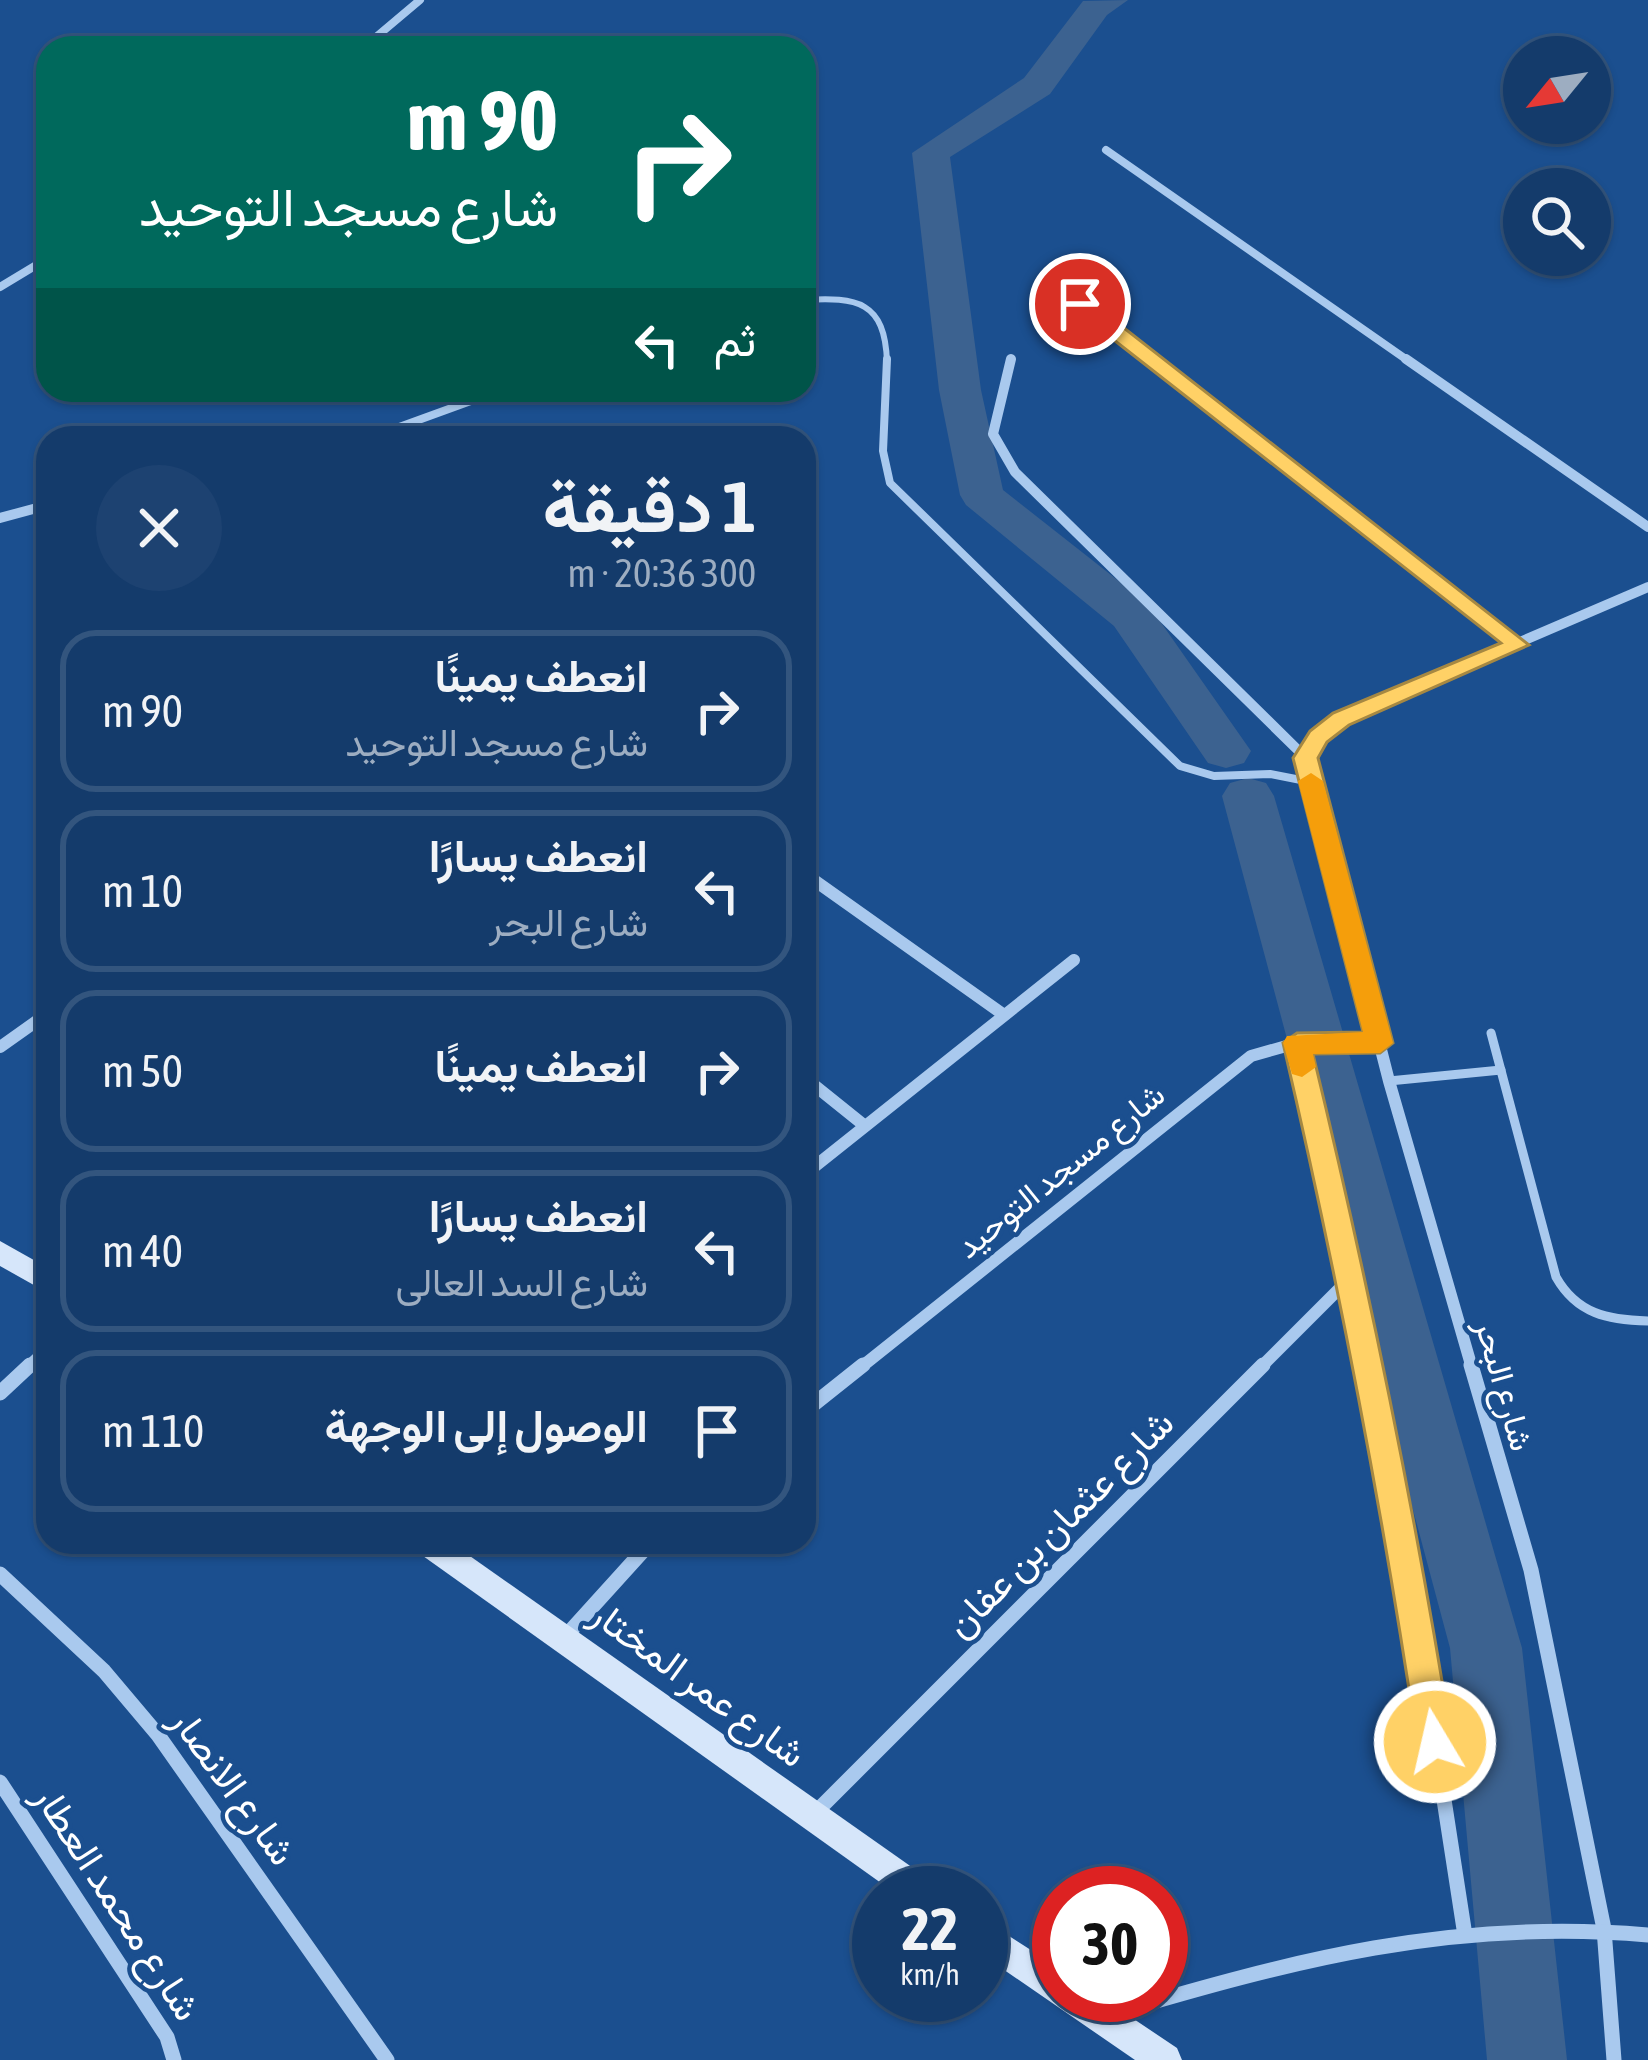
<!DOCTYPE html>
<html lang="ar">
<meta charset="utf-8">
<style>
body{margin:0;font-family:"Asap Condensed",Vazirmatn,sans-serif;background:#1d4271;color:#f1f3f6;direction:rtl;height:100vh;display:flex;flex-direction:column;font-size:45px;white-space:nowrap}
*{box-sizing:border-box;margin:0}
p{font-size:39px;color:#9dadc1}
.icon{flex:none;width:66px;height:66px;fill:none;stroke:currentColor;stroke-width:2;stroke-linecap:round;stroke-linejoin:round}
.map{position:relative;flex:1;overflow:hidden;direction:ltr}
.panel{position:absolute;left:36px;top:426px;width:780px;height:1128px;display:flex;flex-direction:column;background:#143b6b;border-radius:36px;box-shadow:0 3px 9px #0004,0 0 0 3px #33557e;direction:rtl}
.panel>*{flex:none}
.top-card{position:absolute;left:36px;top:36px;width:780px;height:366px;border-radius:36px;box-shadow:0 3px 9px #0004,0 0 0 3px #33557e;direction:rtl;background:#00695c;color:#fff;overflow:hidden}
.needle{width:78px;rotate:240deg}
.tools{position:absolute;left:1503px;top:36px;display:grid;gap:24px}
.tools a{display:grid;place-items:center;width:108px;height:108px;border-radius:50%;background:#143b6b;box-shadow:0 3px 9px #0004,0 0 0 3px #33557e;font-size:60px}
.speed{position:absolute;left:852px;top:1866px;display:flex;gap:24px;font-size:60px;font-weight:700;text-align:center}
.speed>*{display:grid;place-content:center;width:156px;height:156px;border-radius:50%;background:#143b6b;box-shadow:0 3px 9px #0004,0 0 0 3px #33557e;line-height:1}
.speed small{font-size:30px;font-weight:400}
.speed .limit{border:18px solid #d22;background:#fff;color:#111}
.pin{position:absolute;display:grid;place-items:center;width:102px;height:102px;color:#fff;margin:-51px;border:6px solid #fff;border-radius:50%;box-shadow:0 3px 12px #0007}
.me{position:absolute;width:132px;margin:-66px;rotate:351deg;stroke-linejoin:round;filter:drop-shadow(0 0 9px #0008)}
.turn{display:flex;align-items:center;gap:42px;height:252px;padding:0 60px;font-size:54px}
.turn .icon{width:156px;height:156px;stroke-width:2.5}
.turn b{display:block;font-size:84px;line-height:102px}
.then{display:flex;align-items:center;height:114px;padding:0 60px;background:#0003;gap:24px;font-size:45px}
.round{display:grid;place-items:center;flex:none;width:126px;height:126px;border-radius:63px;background:#1d4271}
.summary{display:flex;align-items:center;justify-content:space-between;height:204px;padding:0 60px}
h1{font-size:72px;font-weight:700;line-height:90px}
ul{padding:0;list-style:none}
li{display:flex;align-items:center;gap:36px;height:162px;margin:0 24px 18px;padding:0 36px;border:6px solid #33557e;border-radius:36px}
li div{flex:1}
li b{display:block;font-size:45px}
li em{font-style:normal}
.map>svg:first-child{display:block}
</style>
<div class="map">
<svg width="1648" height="2060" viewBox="0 0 1648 2060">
<rect width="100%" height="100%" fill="#1b4f8f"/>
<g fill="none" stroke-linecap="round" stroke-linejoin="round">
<g fill="#3c6290" fill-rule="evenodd">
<path d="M 1128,0 L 1107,15 L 1050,94 L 950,157 L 981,390 L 1003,490 L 1148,604 L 1251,751 L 1244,763 L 1226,768 L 1208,763 L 1114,626 L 966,505 L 960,495 L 939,390 L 912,153 L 1024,78 L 1083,1 Z"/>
<path d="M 1248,778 L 1266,783 L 1274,796 L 1522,1648 L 1567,2060 L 1487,2060 L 1450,1648 L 1222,796 L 1230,783 Z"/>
</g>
<path stroke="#a9c9ee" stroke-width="6" d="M 804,300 C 857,297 885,301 887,362"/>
<g stroke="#a9c9ee" stroke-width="8">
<path d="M 887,359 L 883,451 L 890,483 L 1180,766 L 1214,776 L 1270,774 L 1311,782"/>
<path d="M 369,438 L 501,390"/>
</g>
<g stroke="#a9c9ee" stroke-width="9">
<path d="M 1491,1033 L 1556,1277 C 1577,1314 1608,1320 1648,1321"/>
<path d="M 1389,1081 L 1501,1070"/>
</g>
<g stroke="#a9c9ee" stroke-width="8">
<path d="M 363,48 L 420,0"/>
<path d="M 1106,150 L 1410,362"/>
<path d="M 1044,275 L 1155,362"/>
<path d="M 0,287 L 48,258"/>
</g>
<g stroke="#a9c9ee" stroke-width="10">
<path d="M 1011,359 L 993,434 L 1015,472 L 1306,758"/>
<path d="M 1151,359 L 1518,645"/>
<path d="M 1406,359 L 1648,527"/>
<path d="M 0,518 L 48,505"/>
<path d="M 1319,810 L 1306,758 L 1318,737 L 1341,719 L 1648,587"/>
</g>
<g stroke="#a9c9ee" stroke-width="12">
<path d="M 1319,807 L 1389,1081 L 1472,1368"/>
<path d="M 804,873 L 1004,1015"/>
<path d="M 1297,1043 L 1370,1368"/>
<path d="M 0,1047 L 48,1013"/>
<path d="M 804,1077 L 865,1126"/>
<path d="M 804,1175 L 1074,960"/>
<path d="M 27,1368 L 48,1348"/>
<path d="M 860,1368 L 1251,1056 L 1297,1043 L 1380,1043"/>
<path d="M 1260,1368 L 1352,1276"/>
</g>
<g stroke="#a9c9ee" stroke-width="15">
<path d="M 1369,1365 L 1406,1554 L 1464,1929"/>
<path d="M 1471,1365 L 1531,1570 L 1604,1929 L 1614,2060"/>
<path d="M 0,1393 L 30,1365"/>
<path d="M 804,1412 L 863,1365"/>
<path d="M 0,1574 L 104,1671 L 158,1735 L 387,2060"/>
<path d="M 565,1637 L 651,1542"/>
<path d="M 0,1782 L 167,2037 L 174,2060"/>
<path d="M 813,1815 L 1263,1365"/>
<path d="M 1108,2015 C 1294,1960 1452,1918 1648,1935"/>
</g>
<g fill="#d6e6fa" fill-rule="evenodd">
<path d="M 0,1241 L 48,1268 L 48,1293 L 0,1266 Z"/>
<path d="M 412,1542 L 450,1542 L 933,1882 L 938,1893 L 895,1893 L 416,1551 Z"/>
<path d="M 981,1918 L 1059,1968 L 1059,1995 L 1098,1995 L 1177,2048 L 1182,2060 L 1135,2060 L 981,1954 Z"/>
</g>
</g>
<path fill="#ffd166" stroke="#a68842" stroke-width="3" d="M 1073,299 L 1087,299 L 1529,645 L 1349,725 L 1327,742 L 1318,758 L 1393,1043 L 1380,1053 L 1313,1054 C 1368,1282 1415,1510 1452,1742 L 1447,1754 L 1435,1759 L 1423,1754 L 1417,1742 C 1382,1506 1337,1275 1283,1043 L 1297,1033 L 1363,1032 L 1293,758 L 1310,731 L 1333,713 L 1501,643 L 1073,308 Z"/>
<path fill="#f59e0b" d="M 1311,773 L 1323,781 L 1393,1043 L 1380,1053 L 1313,1054 L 1316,1067 L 1302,1077 L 1292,1074 L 1283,1043 L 1287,1036 L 1363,1032 L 1298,781 Z"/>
<g text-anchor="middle" stroke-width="9" stroke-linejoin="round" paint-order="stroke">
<g font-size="33" fill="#fff" stroke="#1b4f8f">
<text transform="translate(1060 1170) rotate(-39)" y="12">شارع مسجد التوحيد</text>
<text transform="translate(1505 1385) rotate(74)" y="12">شارع البحر</text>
</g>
<g font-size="39" fill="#fff" stroke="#1b4f8f">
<text transform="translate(1059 1523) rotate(-45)" y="14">شارع عثمان بن عفان</text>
<text transform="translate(699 1683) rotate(36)" y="14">شارع عمر المختار</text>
<text transform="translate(234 1786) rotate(54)" y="14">شارع الانصار</text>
<text transform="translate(118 1902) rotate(57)" y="14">شارع محمد العطار</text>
</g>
</g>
</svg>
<div class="tools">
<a><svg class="needle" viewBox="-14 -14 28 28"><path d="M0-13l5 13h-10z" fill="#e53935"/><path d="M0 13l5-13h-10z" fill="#9dadc1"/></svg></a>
<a><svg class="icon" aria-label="search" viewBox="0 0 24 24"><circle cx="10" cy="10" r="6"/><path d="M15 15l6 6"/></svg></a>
</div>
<div class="speed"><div>22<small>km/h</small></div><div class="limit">30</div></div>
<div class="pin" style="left:1080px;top:304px;background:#d93025"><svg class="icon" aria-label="arrive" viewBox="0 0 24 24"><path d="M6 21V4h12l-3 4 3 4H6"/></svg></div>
<svg class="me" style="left:1435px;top:1742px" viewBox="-20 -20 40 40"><circle r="17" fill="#ffd166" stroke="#fff" stroke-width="3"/><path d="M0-11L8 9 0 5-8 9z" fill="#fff"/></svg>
<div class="top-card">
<div class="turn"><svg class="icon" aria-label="right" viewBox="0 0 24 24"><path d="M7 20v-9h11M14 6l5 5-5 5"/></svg><div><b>90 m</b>شارع مسجد التوحيد</div></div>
<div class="then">ثم<svg class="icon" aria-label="left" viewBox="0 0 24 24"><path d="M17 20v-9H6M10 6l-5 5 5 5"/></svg></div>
</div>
<section class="panel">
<div class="summary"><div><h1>1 دقيقة</h1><p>300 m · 20:36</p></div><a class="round"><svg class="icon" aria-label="close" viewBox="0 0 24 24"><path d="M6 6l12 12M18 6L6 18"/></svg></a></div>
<ul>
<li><svg class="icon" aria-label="right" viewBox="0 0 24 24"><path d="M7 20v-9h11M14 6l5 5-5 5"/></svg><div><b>انعطف يمينًا</b><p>شارع مسجد التوحيد</p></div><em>90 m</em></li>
<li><svg class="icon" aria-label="left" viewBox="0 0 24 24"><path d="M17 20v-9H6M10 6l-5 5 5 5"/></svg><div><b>انعطف يسارًا</b><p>شارع البحر</p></div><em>10 m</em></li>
<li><svg class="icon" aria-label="right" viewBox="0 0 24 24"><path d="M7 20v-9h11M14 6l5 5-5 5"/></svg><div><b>انعطف يمينًا</b></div><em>50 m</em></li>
<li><svg class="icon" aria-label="left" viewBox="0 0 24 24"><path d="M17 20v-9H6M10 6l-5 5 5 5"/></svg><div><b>انعطف يسارًا</b><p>شارع السد العالى</p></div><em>40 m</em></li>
<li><svg class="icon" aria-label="arrive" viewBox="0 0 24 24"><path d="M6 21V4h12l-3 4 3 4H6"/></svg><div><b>الوصول إلى الوجهة</b></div><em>110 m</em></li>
</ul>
</section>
</div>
